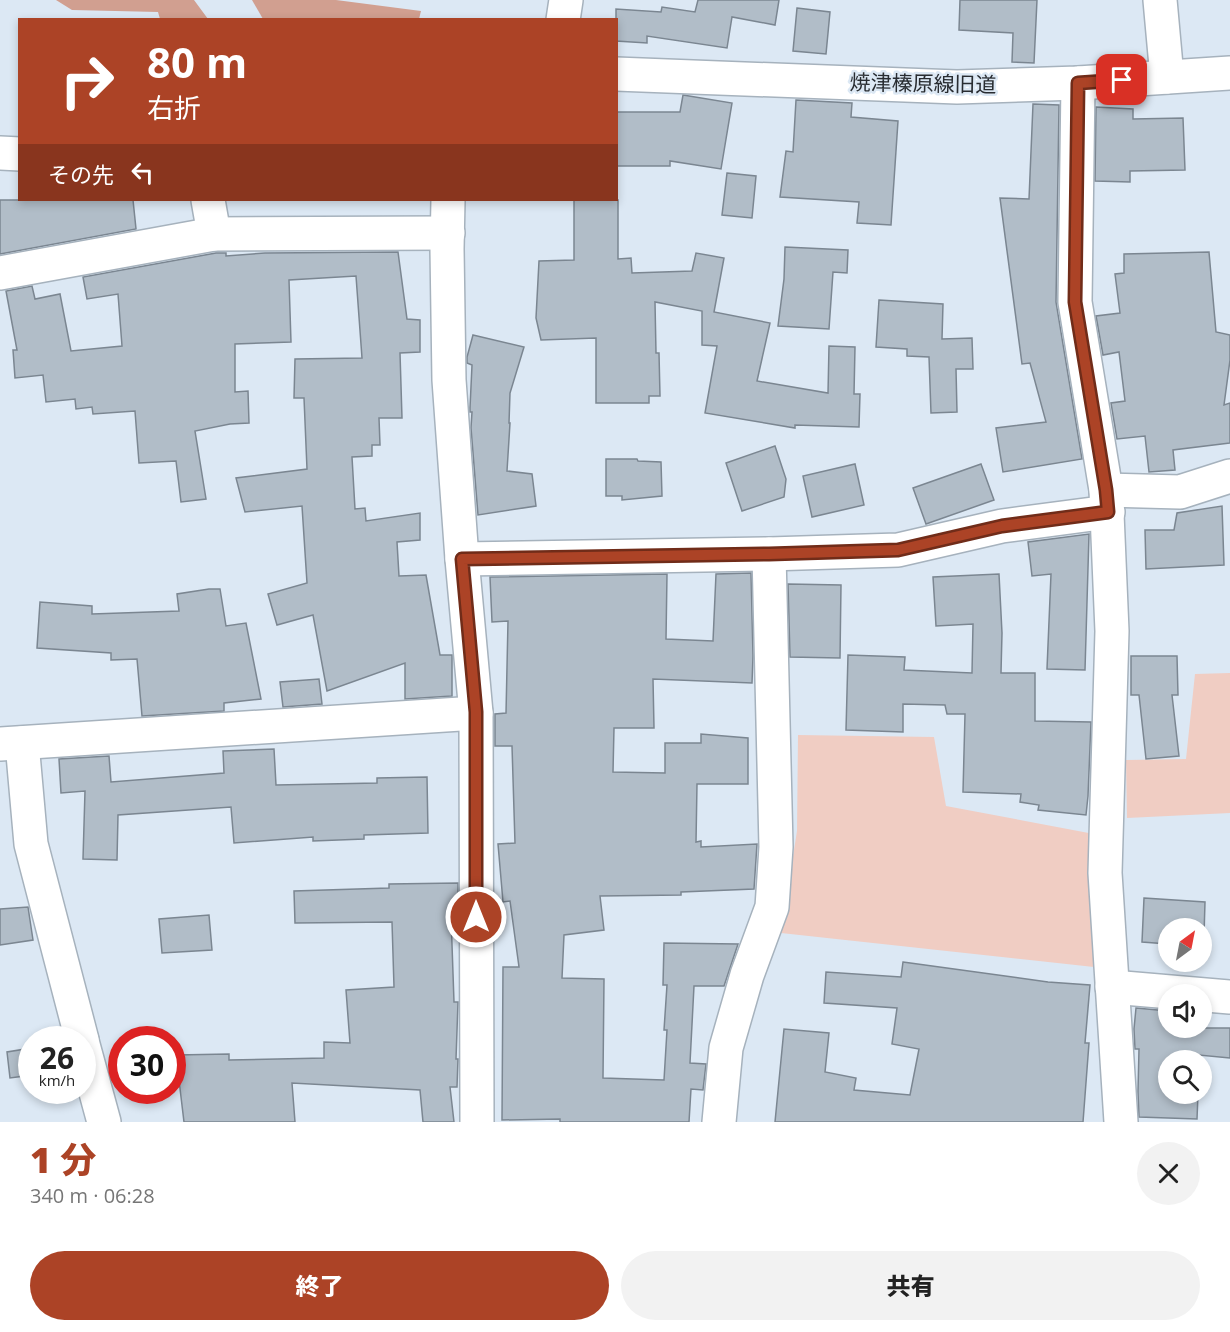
<!DOCTYPE html>
<html lang="ja">
<meta charset="utf-8">
<style>
body{margin:0;font-family:"Open Sans","Noto Sans JP",sans-serif;background:#f2f2f2;color:#222;height:100vh;display:flex;flex-direction:column;font-size:22px;white-space:nowrap}
*{box-sizing:border-box;margin:0}
p{font-size:20px;color:#767676}
.icon{flex:none;width:33px;height:33px;fill:none;stroke:currentColor;stroke-width:2;stroke-linecap:round;stroke-linejoin:round}
.map{position:relative;height:1122px;overflow:hidden}
.side{display:flex;flex-direction:column;background:#fff;flex:1}
.side>*{flex:none}
.hud{position:absolute;left:18px;top:18px;width:600px;height:183px;border-radius:0px;box-shadow:0 3px 9px #0003;background:#ac4326;color:#fff;overflow:hidden}
.needle{width:39px;rotate:32deg}
.buttons{position:absolute;left:1158px;top:918px;display:grid;gap:12px}
.buttons a{display:grid;place-items:center;width:54px;height:54px;border-radius:50%;background:#fff;box-shadow:0 3px 9px #0003;font-size:30px}
.speed{position:absolute;left:18px;top:1026px;display:flex;gap:12px;font-size:30px;font-weight:700;text-align:center}
.speed>*{display:grid;place-content:center;width:78px;height:78px;border-radius:50%;background:#fff;box-shadow:0 3px 9px #0003;line-height:1}
.speed small{font-size:15px;font-weight:400}
.speed .limit{border:9px solid #d22;background:#fff;color:#111}
.pin{position:absolute;display:grid;place-items:center;width:51px;height:51px;color:#fff;margin:-26px;border-radius:12px;box-shadow:0 3px 9px #0006}
.me{position:absolute;width:66px;margin:-33px;rotate:0deg;stroke-linejoin:round;filter:drop-shadow(0 0 4px #0008)}
.turn{display:flex;align-items:center;gap:21px;height:126px;padding:0 30px;font-size:27px}
.turn .icon{width:78px;height:78px;stroke-width:2.5}
.turn b{display:block;font-size:42px;line-height:51px}
.then{display:flex;align-items:center;height:57px;padding:0 30px;background:#0003;gap:12px;font-size:22px}
.round{display:grid;place-items:center;flex:none;width:63px;height:63px;border-radius:32px;background:#f2f2f2}
.headline{display:flex;align-items:center;justify-content:space-between;height:102px;padding:0 30px}
h1{font-size:36px;font-weight:800;line-height:45px;color:#ac4326}
.primary-button{display:flex;gap:12px;margin-top:auto;padding:12px 30px}
.primary-button a{flex:1;height:69px;border-radius:36px;background:#ac4326;color:#fff;font-size:24px;font-weight:800;line-height:69px;text-align:center}
.primary-button a+a{background:#f2f2f2;color:#222}
.map>svg:first-child{display:block}
</style>
<div class="map">
<svg width="1230" height="1122" viewBox="0 0 1230 1122">
<rect width="100%" height="100%" fill="#dce8f4"/>
<g fill="#f0cdc3">
<path d="M 1230,673 L 1230,813 L 1127,818 L 1126,760 L 1186,759 L 1195,674 Z"/>
<path d="M 798,735 L 934,737 L 946,806 L 1094,834 L 1103,968 L 781,933 L 797,831 Z"/>
</g>
<g fill="#d19f90">
<path d="M 56,0 L 194,0 L 208,19 L 160,19 L 158,12 L 72,10 Z"/>
<path d="M 252,0 L 336,0 L 421,11 L 419,19 L 263,19 Z"/>
</g>
<g fill="#b1bdc8" stroke="#7b8691" stroke-width="1.5">
<path d="M 698,0 L 779,0 L 775,25 L 732,17 L 727,48 L 647,36 L 647,43 L 616,41 L 616,9 L 661,12 L 662,7 L 695,12 Z"/>
<path d="M 960,0 L 1037,0 L 1034,63 L 1012,62 L 1013,33 L 959,30 Z"/>
<path d="M 797,8 L 830,12 L 826,54 L 793,51 Z"/>
<path d="M 683,95 L 732,103 L 721,169 L 670,161 L 670,166 L 616,166 L 616,112 L 680,112 Z"/>
<path d="M 796,100 L 852,103 L 851,117 L 898,121 L 891,225 L 857,223 L 859,202 L 780,197 L 786,151 L 793,152 Z"/>
<path d="M 1033,104 L 1059,105 L 1056,302 L 1082,459 L 1003,472 L 996,428 L 1046,422 L 1030,363 L 1022,364 L 1000,198 L 1029,199 Z"/>
<path d="M 1096,107 L 1133,109 L 1133,119 L 1183,118 L 1185,170 L 1130,171 L 1130,182 L 1095,181 Z"/>
<path d="M 727,173 L 756,176 L 752,218 L 722,215 Z"/>
<path d="M 0,200 L 133,200 L 136,229 L 0,254 Z"/>
<path d="M 574,200 L 618,200 L 618,259 L 631,258 L 632,273 L 692,271 L 696,253 L 724,258 L 714,312 L 770,323 L 757,381 L 828,393 L 829,346 L 855,347 L 854,394 L 860,394 L 859,427 L 795,425 L 795,428 L 705,413 L 717,346 L 702,345 L 702,311 L 655,302 L 656,353 L 659,353 L 660,396 L 649,396 L 649,403 L 596,403 L 596,338 L 541,340 L 536,318 L 539,261 L 574,260 Z"/>
<path d="M 785,247 L 848,250 L 847,273 L 833,272 L 829,329 L 778,326 L 784,279 Z"/>
<path d="M 398,252 L 407,319 L 420,320 L 420,352 L 400,353 L 402,418 L 379,418 L 380,445 L 372,445 L 372,456 L 352,457 L 355,509 L 365,508 L 366,521 L 420,513 L 420,540 L 397,542 L 399,576 L 426,575 L 440,655 L 452,655 L 452,696 L 405,699 L 405,663 L 327,691 L 313,615 L 277,625 L 268,594 L 307,583 L 302,506 L 245,512 L 236,478 L 307,469 L 304,398 L 294,398 L 295,359 L 362,358 L 356,276 L 289,280 L 291,342 L 235,344 L 235,392 L 248,391 L 249,423 L 230,424 L 195,431 L 206,499 L 181,502 L 176,461 L 139,463 L 135,411 L 93,414 L 92,407 L 76,409 L 75,399 L 46,402 L 43,375 L 15,378 L 13,350 L 17,350 L 6,291 L 32,286 L 35,299 L 60,294 L 71,351 L 122,346 L 118,294 L 87,299 L 83,277 L 216,253 L 226,253 L 226,256 L 265,253 Z"/>
<path d="M 1209,252 L 1216,332 L 1230,335 L 1230,360 L 1224,405 L 1230,403 L 1230,443 L 1173,450 L 1175,470 L 1149,472 L 1145,436 L 1117,439 L 1111,403 L 1125,401 L 1119,352 L 1103,355 L 1096,316 L 1120,313 L 1115,274 L 1124,273 L 1124,254 Z"/>
<path d="M 879,300 L 943,304 L 942,339 L 972,338 L 973,369 L 956,369 L 957,412 L 931,413 L 929,357 L 907,356 L 907,349 L 876,347 Z"/>
<path d="M 473,335 L 524,347 L 510,393 L 509,423 L 510,423 L 507,471 L 532,474 L 536,506 L 478,515 L 471,428 L 472,412 L 470,412 L 470,408 L 472,365 L 467,363 L 467,357 Z"/>
<path d="M 775,446 L 786,479 L 784,497 L 742,511 L 726,463 Z"/>
<path d="M 606,459 L 637,459 L 638,461 L 661,462 L 662,496 L 622,500 L 622,496 L 606,496 Z"/>
<path d="M 855,464 L 864,505 L 812,517 L 803,476 Z"/>
<path d="M 981,464 L 994,500 L 926,524 L 913,488 Z"/>
<path d="M 1222,506 L 1224,565 L 1146,569 L 1145,530 L 1174,530 L 1177,513 Z"/>
<path d="M 1089,534 L 1085,670 L 1047,669 L 1051,574 L 1032,576 L 1028,542 Z"/>
<path d="M 751,573 L 753,656 L 752,683 L 653,679 L 654,728 L 614,728 L 613,772 L 665,773 L 665,743 L 701,743 L 701,734 L 748,738 L 748,784 L 697,784 L 696,842 L 701,841 L 701,847 L 757,844 L 754,889 L 681,892 L 681,895 L 600,896 L 604,930 L 564,935 L 562,978 L 604,979 L 603,1078 L 664,1080 L 667,1030 L 664,1030 L 667,985 L 663,985 L 664,943 L 738,944 L 724,986 L 694,986 L 690,1063 L 706,1064 L 703,1090 L 691,1089 L 689,1122 L 560,1122 L 560,1119 L 502,1120 L 503,967 L 519,967 L 510,901 L 503,902 L 498,844 L 515,843 L 512,746 L 495,746 L 495,714 L 506,713 L 508,621 L 492,622 L 490,577 L 667,574 L 666,639 L 713,641 L 716,574 Z"/>
<path d="M 999,574 L 1002,633 L 1001,673 L 1035,673 L 1035,721 L 1091,722 L 1088,796 L 1086,815 L 1038,810 L 1039,805 L 1020,802 L 1021,794 L 963,792 L 965,714 L 947,714 L 945,705 L 903,704 L 903,732 L 846,730 L 848,655 L 905,657 L 904,670 L 972,673 L 973,624 L 936,626 L 933,577 Z"/>
<path d="M 788,584 L 841,585 L 840,658 L 790,657 Z"/>
<path d="M 209,589 L 220,589 L 226,626 L 246,623 L 261,699 L 224,703 L 224,711 L 142,716 L 137,659 L 111,660 L 111,653 L 37,648 L 40,602 L 92,606 L 92,614 L 179,611 L 177,594 Z"/>
<path d="M 1131,656 L 1177,656 L 1178,695 L 1172,695 L 1179,756 L 1146,759 L 1139,695 L 1131,695 Z"/>
<path d="M 319,679 L 322,704 L 283,707 L 280,682 Z"/>
<path d="M 274,749 L 276,785 L 377,783 L 377,778 L 427,777 L 428,833 L 364,835 L 364,839 L 313,841 L 313,837 L 234,843 L 231,807 L 118,815 L 117,860 L 83,859 L 85,791 L 61,793 L 59,759 L 109,756 L 111,782 L 224,773 L 223,751 Z"/>
<path d="M 458,883 L 458,916 L 451,916 L 454,1002 L 458,1002 L 456,1059 L 458,1059 L 457,1087 L 450,1087 L 454,1122 L 423,1122 L 420,1090 L 292,1083 L 295,1122 L 184,1122 L 176,1055 L 229,1054 L 229,1060 L 324,1058 L 324,1042 L 350,1043 L 346,990 L 394,987 L 392,922 L 295,923 L 294,891 L 389,888 L 389,884 Z"/>
<path d="M 1144,898 L 1205,902 L 1204,935 L 1202,935 L 1202,928 L 1168,928 L 1168,944 L 1142,942 Z"/>
<path d="M 28,907 L 33,940 L 0,945 L 0,909 Z"/>
<path d="M 209,915 L 212,950 L 162,953 L 159,919 Z"/>
<path d="M 903,962 L 1048,982 L 1090,985 L 1085,1043 L 1089,1043 L 1083,1122 L 775,1122 L 784,1029 L 829,1033 L 825,1072 L 856,1078 L 854,1090 L 910,1095 L 919,1049 L 892,1044 L 897,1008 L 824,1003 L 826,972 L 901,977 Z"/>
<path d="M 1136,1008 L 1168,1011 L 1168,1028 L 1230,1028 L 1230,1058 L 1199,1055 L 1199,1060 L 1168,1060 L 1168,1094 L 1198,1094 L 1197,1119 L 1139,1117 L 1138,1092 L 1139,1049 L 1135,1049 L 1134,1029 Z"/>
<path d="M 32,1048 L 32,1075 L 10,1078 L 7,1052 Z"/>
</g>
<g fill="none" stroke-linecap="round" stroke-linejoin="round">
<defs>
<g id="minor">
<path d="M 1160,0 L 1167,77"/>
<path d="M 563,20 L 566,0"/>
<path d="M 616,74 L 957,87 L 1078,83 L 1230,73"/>
<path d="M 1078,83 L 1075,302 L 1106,490 L 1112,631 L 1105,873 L 1121,1122"/>
<path d="M 0,153 L 20,154"/>
<path d="M 208,200 L 214,234"/>
<path d="M 448,200 L 447,249 L 449,380 L 462,559 L 476,713 L 477,1122"/>
<path d="M 0,273 L 214,234 L 448,233"/>
<path d="M 1106,490 L 1180,492 L 1230,476"/>
<path d="M 462,559 L 769,554 L 898,550 L 1002,526 L 1108,512"/>
<path d="M 22,743 L 31,844 L 82,1040"/>
<path d="M 0,744 L 476,713"/>
<path d="M 1112,987 L 1230,997"/>
<path d="M 82,1041 L 104,1122"/>
<path d="M 719,1122 L 726,1048 L 747,975 L 772,907 L 776,847 L 769,554"/>
</g>
</defs>
<use href="#minor" stroke="#a6b2bd" stroke-width="36"/>
<use href="#minor" stroke="#fff" stroke-width="33"/>
</g>
<g fill="none" stroke-linecap="round" stroke-linejoin="round">
<defs>
<path id="route" d="M 476,917 L 476,712 L 462,559 L 769,554 L 898,550 L 1002,526 L 1108,512 L 1106,490 L 1075,302 L 1078,83 L 1122,80"/>
</defs>
<use href="#route" stroke="#702c19" stroke-width="15"/>
<use href="#route" stroke="#ac4326" stroke-width="10"/>
</g>
<g text-anchor="middle" stroke-width="5" stroke-linejoin="round" paint-order="stroke">
<g font-size="21" fill="#282c31" stroke="#dce8f4">
<text transform="translate(923 84) rotate(1)" y="7">焼津榛原線旧道</text>
</g>
</g>
</svg>
<div class="buttons">
<a><svg class="needle" viewBox="-14 -14 28 28"><path d="M0-13l5 13h-10z" fill="#e53935"/><path d="M0 13l5-13h-10z" fill="#767676"/></svg></a>
<a><svg class="icon" aria-label="sound" viewBox="0 0 24 24"><path d="M4 9h4l5-4v14l-5-4H4zM17 9q2 3 0 6"/></svg></a>
<a><svg class="icon" aria-label="search" viewBox="0 0 24 24"><circle cx="10" cy="10" r="6"/><path d="M15 15l6 6"/></svg></a>
</div>
<div class="speed"><div>26<small>km/h</small></div><div class="limit">30</div></div>
<div class="pin" style="left:1122px;top:80px;background:#d93025"><svg class="icon" aria-label="arrive" viewBox="0 0 24 24"><path d="M6 21V4h12l-3 4 3 4H6"/></svg></div>
<svg class="me" style="left:476px;top:917px" viewBox="-20 -20 40 40"><circle r="17" fill="#ac4326" stroke="#fff" stroke-width="3"/><path d="M0-11L8 9 0 5-8 9z" fill="#fff"/></svg>
<div class="hud">
<div class="turn"><svg class="icon" aria-label="right" viewBox="0 0 24 24"><path d="M7 20v-9h11M14 6l5 5-5 5"/></svg><div><b>80 m</b>右折</div></div>
<div class="then">その先<svg class="icon" aria-label="left" viewBox="0 0 24 24"><path d="M17 20v-9H6M10 6l-5 5 5 5"/></svg></div>
</div>
</div>
<section class="side">
<div class="headline"><div><h1>1 分</h1><p>340 m · 06:28</p></div><a class="round"><svg class="icon" aria-label="close" viewBox="0 0 24 24"><path d="M6 6l12 12M18 6L6 18"/></svg></a></div>
<div class="primary-button"><a>終了</a><a>共有</a></div>
</section>
